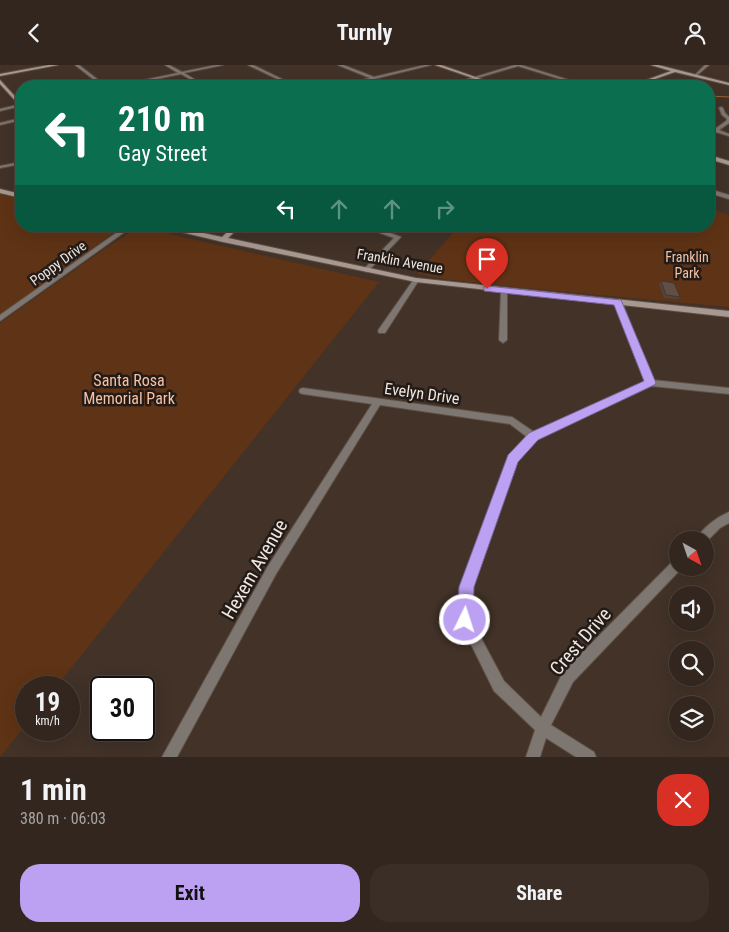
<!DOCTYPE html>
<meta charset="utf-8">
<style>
body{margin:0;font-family:"Roboto Condensed",sans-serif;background:#3a2e27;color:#f1f3f6;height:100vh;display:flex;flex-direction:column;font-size:19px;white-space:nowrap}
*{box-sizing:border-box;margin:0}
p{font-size:16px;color:#a8a5a4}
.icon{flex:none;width:28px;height:28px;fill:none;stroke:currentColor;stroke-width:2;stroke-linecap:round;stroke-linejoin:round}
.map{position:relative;height:692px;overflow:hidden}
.drawer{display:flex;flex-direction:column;background:#32261e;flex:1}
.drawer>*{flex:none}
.guide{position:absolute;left:15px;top:15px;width:700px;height:152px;border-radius:20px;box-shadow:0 5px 20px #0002,0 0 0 1px #4d433c;background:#0b6e4f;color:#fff;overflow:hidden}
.needle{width:32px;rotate:140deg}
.buttons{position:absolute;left:669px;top:466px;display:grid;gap:10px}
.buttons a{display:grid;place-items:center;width:45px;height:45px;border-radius:50%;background:#32261e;box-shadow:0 5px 20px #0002,0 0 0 1px #4d433c;font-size:25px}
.speed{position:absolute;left:15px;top:611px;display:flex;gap:10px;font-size:25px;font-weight:700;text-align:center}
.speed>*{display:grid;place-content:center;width:65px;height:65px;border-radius:50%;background:#32261e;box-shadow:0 5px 20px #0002,0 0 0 1px #4d433c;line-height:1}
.speed small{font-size:12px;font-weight:400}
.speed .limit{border:2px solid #111;border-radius:8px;background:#fff;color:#111}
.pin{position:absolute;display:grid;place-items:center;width:42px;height:42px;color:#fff;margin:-51px -21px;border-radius:50% 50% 50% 0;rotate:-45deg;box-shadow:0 0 5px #0007}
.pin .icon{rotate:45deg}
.me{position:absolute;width:55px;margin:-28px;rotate:4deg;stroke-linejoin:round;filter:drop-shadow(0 0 4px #0008)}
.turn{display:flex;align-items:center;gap:18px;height:105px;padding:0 20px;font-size:22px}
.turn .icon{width:65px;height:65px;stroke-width:2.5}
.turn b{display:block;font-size:35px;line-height:42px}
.lanes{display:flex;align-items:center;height:48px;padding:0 20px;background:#0003;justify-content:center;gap:25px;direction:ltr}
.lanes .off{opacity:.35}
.round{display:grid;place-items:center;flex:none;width:52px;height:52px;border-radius:20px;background:#3a2e27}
.summary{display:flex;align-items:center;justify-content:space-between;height:85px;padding:0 20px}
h1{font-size:30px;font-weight:700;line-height:38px}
.button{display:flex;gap:10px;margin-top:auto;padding:10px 20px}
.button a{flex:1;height:58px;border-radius:20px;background:#bca0f2;color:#111;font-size:20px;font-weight:700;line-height:58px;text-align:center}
.button a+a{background:#3a2e27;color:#f1f3f6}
header{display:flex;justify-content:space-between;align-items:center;height:65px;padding:0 20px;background:#32261e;font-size:22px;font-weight:700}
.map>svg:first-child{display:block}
</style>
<header><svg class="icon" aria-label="back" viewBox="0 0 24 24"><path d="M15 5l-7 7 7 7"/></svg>Turnly<svg class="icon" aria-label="person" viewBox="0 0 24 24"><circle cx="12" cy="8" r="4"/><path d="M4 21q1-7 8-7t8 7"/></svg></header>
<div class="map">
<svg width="729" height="692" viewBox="0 0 729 692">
<rect width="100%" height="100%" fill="#423228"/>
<g fill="#5f3315">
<path d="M 0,129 L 21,134 L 21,161 L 123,161 L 0,250 Z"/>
<path d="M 709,143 L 729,150 L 729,242 L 514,222 L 443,214 L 417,209 L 459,161 L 709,161 Z"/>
<path d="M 139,162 L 379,217 L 56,622 L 26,622 L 26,660 L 0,692 L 0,258 L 106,183 Z"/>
</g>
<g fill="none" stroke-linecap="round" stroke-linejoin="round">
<path stroke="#9b613c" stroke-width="1" d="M 709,31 L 729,32"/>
<defs>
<g id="street">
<path d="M 75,0 L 79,0 L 106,21 L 102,21 Z"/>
<path d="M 165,0 L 169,0 L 182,7 L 216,0 L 223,0 L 184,8 L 206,21 L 202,21 L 181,9 L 121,21 L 115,21 L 178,8 Z"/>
<path d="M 248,0 L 253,0 L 296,21 L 292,21 Z"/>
<path d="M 338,0 L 343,0 L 374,12 L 425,0 L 431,0 L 345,21 L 339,21 L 370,13 Z"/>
<path d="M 515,0 L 521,0 L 588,21 L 583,21 L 518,1 L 450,21 L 445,21 Z"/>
<path d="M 705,0 L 709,0 L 696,11 L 694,11 Z"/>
<path d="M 21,39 L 21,41 L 0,46 L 0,44 Z"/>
<path d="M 721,42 L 723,43 L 725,48 L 729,52 L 729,58 L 719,65 L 729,69 L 729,71 L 709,65 L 709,63 L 715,64 L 726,56 L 727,54 L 722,50 L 719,43 Z"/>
<path d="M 21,53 L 21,55 L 0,60 L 0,58 Z"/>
<path d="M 21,97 L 21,99 L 0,103 L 0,101 Z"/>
<path d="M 709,124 L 729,130 L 729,134 L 709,128 Z"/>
<path d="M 126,161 L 133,161 L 0,256 L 0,250 Z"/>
<path d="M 361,161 L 371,161 L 401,172 L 368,206 L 366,207 L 363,205 L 364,204 L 394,173 Z"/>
<path d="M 416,213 L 419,215 L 385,268 L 379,268 L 378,266 L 379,264 L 414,214 Z"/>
<path d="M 504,224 L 507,226 L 507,275 L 503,278 L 499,275 L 501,226 Z"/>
<path d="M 616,235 L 620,235 L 622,237 L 653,315 L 729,323 L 729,329 L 651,321 L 536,374 L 517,396 L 473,522 L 471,554 L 504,616 L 541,652 L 563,607 L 674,495 L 678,494 L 678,502 L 682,503 L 573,617 L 551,660 L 594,687 L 596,692 L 576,692 L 546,673 L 540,692 L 526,692 L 535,665 L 494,626 L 459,555 L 461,522 L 508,394 L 527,372 L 510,359 L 380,340 L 276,509 L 177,692 L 162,692 L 268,501 L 372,339 L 303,329 L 300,328 L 299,326 L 300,324 L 303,323 L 512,352 L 534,367 L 645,317 L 614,237 Z"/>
<path d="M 729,447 L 729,458 L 720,463 L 705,478 L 705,475 L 696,475 C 702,463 717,452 729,447 Z"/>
</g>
<g id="secondary">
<path d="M 49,0 L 58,0 L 0,11 L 0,9 Z"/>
<path d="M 435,0 L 441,0 L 501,21 L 496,21 Z"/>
<path d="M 651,0 L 658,0 L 729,18 L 729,20 L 675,7 L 635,21 L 630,21 L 671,6 Z"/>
<path d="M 0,15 L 21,38 L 21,42 L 0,19 Z"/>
<path d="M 709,90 L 729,96 L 729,100 L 709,94 Z"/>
<path d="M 0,124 L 21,129 L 21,133 L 0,128 Z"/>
<path d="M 156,161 L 170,161 L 222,172 L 233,162 L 243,161 L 237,164 L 228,173 L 416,213 L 729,246 L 729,252 L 416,217 L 223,177 Z"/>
</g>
</defs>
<use href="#street" stroke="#5e4f45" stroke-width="2"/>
<use href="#secondary" stroke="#5e4f45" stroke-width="2"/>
<use href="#street" fill="#7e7671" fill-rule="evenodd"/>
<use href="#secondary" fill="#a79991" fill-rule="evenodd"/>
</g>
<path fill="#53443b" d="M 661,216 L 680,232 L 678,234 L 664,233 L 659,219 Z"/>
<path fill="#614f45" stroke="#443730" d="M 661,216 L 674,218 L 680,232 L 666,230 Z"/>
<path fill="#bca0f2" stroke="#7a689d" d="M 487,221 L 621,235 L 656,318 L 654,320 L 538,375 L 518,397 L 474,522 L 473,555 L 470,561 L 465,563 L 459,561 L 457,555 L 459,522 L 508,390 L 529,368 L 644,316 L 614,240 L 484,226 L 484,222 Z"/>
<g text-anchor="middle" stroke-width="5" stroke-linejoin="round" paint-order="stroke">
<g font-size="14" fill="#f5c1a2" stroke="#231b17">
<text x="687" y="197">Franklin<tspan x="687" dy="16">Park</tspan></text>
</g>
<g font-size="14" fill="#f0e6e0" stroke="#231b17">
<text transform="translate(400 196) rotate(10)" y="5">Franklin Avenue</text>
<text transform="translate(58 198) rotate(-36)" y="5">Poppy Drive</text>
</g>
<g font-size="16" fill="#f5c1a2" stroke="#231b17">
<text x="129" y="321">Santa Rosa<tspan x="129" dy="18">Memorial Park</tspan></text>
</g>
<g font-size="16" fill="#f0e6e0" stroke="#231b17">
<text transform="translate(422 328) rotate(8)" y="6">Evelyn Drive</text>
</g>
<g font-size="19" fill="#f0e6e0" stroke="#231b17">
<text transform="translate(254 504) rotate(-60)" y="7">Hexem Avenue</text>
<text transform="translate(580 576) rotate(-49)" y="7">Crest Drive</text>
</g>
</g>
</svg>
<div class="buttons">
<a><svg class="needle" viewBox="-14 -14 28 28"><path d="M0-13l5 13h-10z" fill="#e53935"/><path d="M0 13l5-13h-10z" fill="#a8a5a4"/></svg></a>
<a><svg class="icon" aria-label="sound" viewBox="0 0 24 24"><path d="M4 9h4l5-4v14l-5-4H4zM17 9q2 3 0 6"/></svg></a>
<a><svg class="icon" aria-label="search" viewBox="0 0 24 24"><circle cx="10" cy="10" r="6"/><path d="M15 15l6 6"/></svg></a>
<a><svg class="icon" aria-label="layers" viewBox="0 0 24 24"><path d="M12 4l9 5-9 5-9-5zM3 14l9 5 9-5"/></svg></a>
</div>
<div class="speed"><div>19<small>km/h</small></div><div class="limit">30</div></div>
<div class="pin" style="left:487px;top:224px;background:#d93025"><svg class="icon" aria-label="arrive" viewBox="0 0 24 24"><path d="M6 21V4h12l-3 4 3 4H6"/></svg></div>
<svg class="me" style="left:465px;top:555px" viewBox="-20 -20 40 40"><circle r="17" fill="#bca0f2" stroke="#fff" stroke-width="3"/><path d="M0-11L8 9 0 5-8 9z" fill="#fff"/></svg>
<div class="guide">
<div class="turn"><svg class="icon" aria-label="left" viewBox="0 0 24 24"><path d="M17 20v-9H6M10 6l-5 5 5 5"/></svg><div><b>210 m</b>Gay Street</div></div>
<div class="lanes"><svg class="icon" aria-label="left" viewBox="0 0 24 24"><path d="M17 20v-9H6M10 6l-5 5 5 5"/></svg><svg class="icon off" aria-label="ahead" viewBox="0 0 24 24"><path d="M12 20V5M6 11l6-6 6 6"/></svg><svg class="icon off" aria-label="ahead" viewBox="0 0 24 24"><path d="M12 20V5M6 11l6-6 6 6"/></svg><svg class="icon off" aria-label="right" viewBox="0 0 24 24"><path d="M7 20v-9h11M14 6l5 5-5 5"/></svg></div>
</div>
</div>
<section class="drawer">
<div class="summary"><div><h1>1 min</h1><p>380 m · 06:03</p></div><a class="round" style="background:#d93025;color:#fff"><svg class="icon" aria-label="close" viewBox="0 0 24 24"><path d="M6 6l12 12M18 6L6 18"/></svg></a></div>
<div class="button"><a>Exit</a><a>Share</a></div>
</section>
